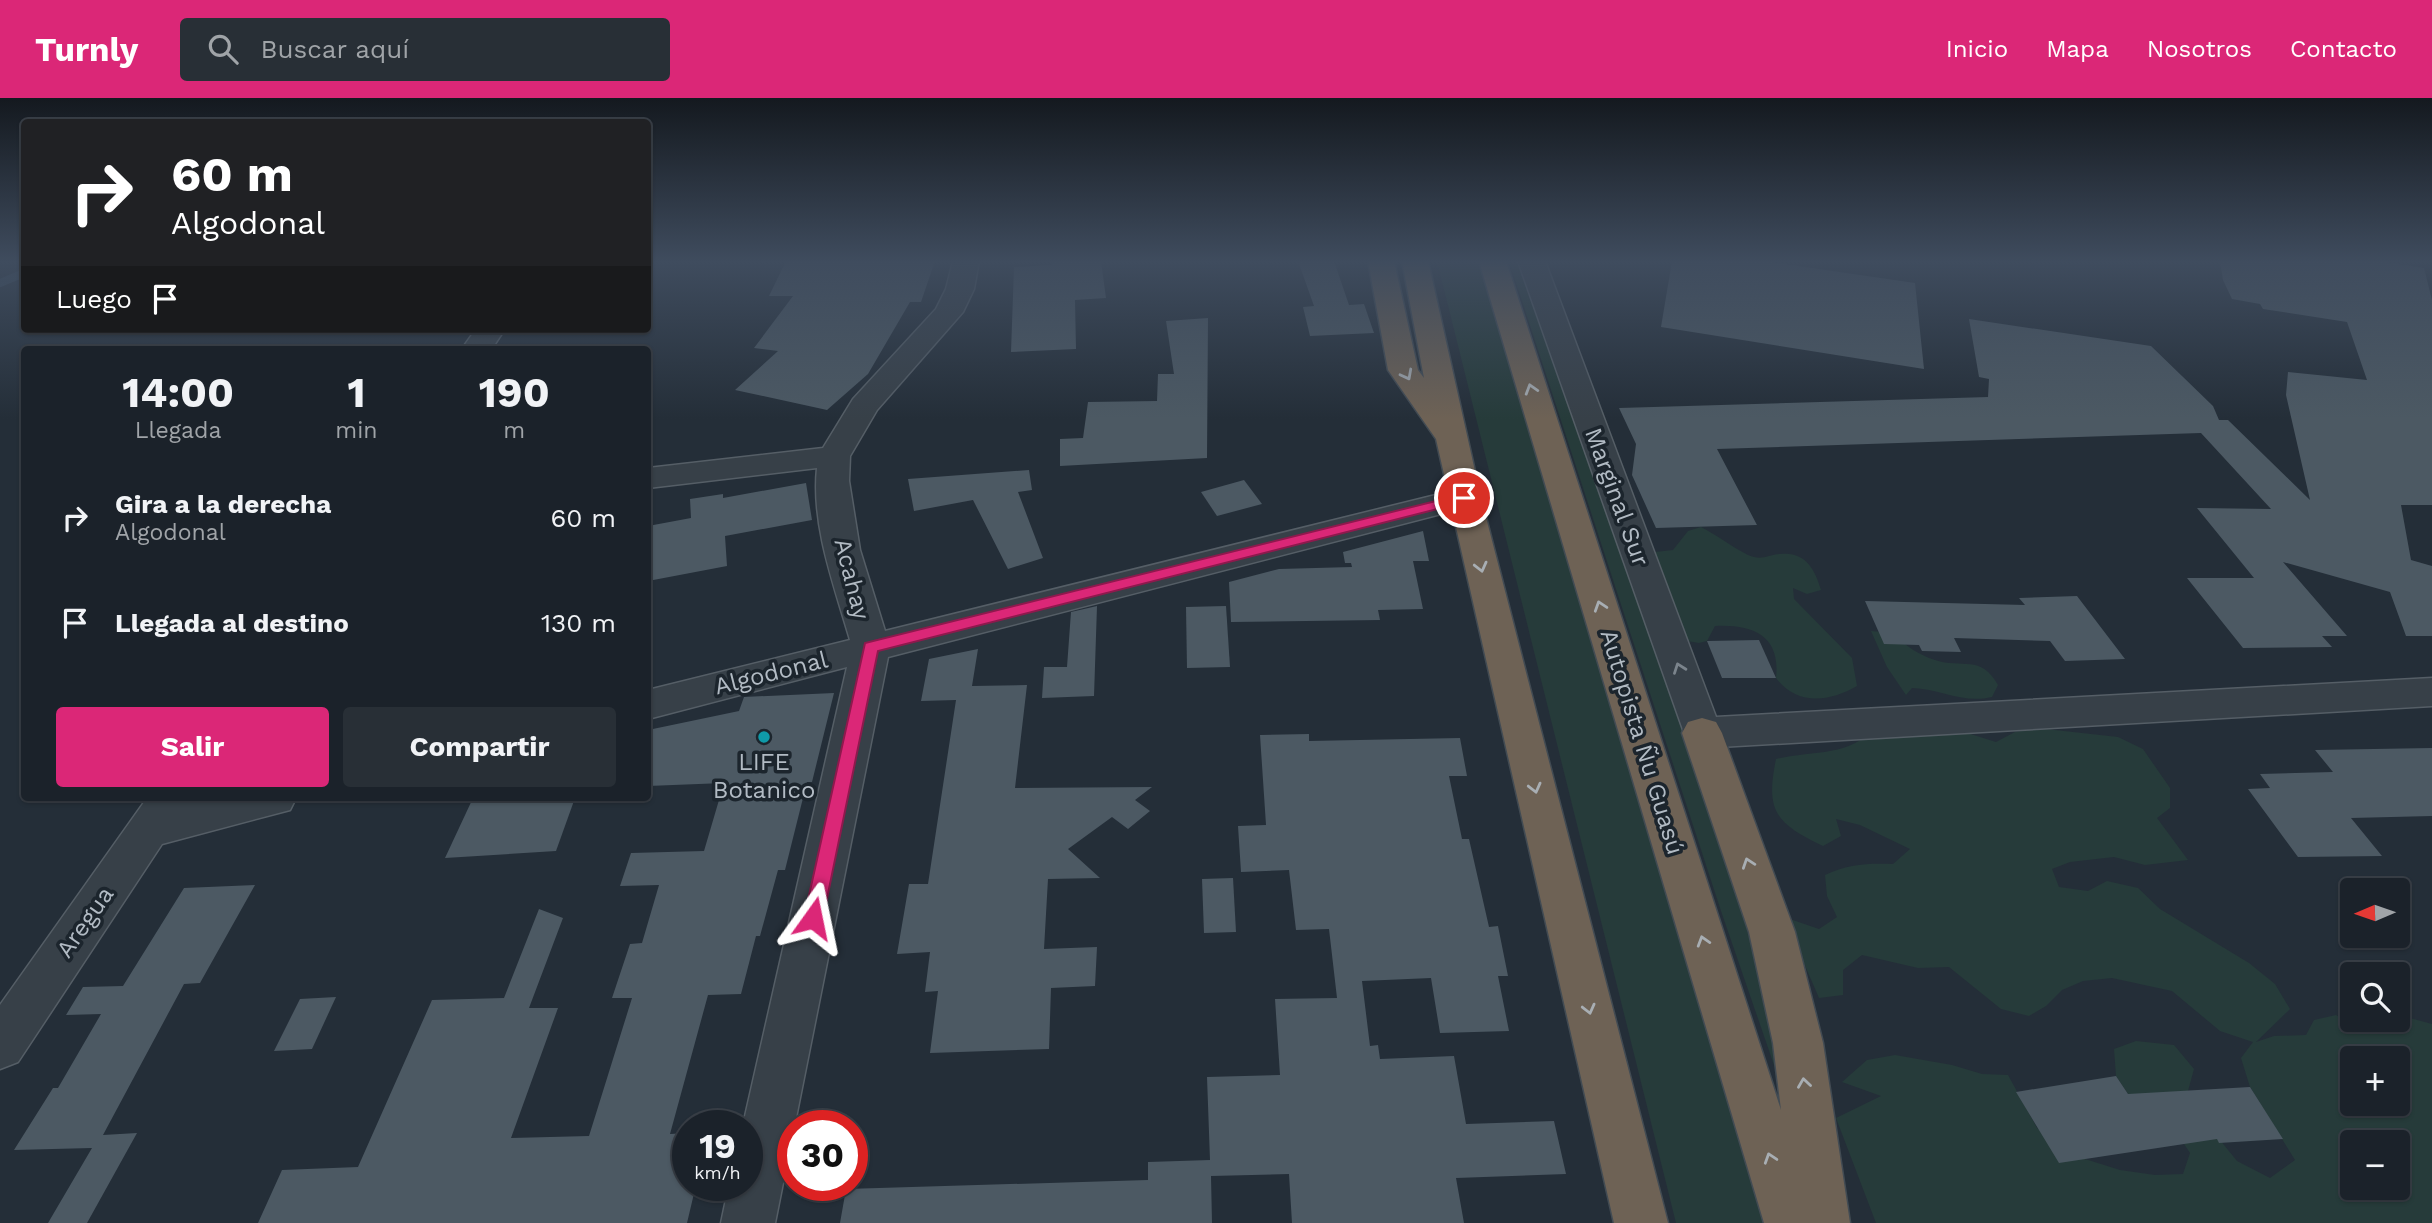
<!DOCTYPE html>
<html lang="es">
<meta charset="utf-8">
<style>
body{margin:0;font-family:"Work Sans",sans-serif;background:#282f36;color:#f1f3f6;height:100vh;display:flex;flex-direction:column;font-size:26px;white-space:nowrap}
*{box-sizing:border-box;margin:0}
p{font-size:23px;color:#a0a4a8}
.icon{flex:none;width:38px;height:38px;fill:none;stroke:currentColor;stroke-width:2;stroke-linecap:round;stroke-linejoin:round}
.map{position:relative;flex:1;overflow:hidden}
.panel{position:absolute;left:21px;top:248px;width:630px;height:455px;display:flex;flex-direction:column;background:#1b222a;border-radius:7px;box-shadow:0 2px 5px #0004,0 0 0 2px #393f47}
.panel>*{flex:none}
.guide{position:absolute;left:21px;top:21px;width:630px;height:214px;border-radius:7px;box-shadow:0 2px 5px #0004,0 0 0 2px #393f47;background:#202124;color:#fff;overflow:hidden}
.needle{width:46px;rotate:268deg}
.fabs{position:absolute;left:2340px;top:780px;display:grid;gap:14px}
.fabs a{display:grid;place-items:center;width:70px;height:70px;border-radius:7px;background:#1b222a;box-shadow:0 2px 5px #0004,0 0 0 2px #393f47;font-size:35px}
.speed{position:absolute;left:672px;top:1012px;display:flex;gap:14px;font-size:35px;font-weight:700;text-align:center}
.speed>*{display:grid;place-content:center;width:91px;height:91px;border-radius:50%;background:#1b222a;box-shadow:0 2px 5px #0004,0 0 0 2px #393f47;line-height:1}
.speed small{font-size:18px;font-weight:400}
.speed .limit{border:10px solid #d22;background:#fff;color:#111}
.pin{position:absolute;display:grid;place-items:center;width:60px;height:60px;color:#fff;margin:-30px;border:4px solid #fff;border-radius:50%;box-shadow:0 2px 7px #0007}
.me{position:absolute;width:77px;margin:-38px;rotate:12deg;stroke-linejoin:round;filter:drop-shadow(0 0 5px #0008)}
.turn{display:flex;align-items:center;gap:24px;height:147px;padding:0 35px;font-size:32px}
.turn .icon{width:91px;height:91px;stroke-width:2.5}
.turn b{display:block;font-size:49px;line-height:60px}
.then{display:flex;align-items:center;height:66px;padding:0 35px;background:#0003;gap:14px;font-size:26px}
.eta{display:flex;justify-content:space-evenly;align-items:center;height:119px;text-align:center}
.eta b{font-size:42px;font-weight:700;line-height:49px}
.action{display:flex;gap:14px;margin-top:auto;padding:14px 35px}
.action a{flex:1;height:80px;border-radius:7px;background:#db2777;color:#fff;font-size:28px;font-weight:700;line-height:80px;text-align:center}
.action a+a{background:#282f36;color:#f1f3f6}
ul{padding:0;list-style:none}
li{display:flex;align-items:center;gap:21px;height:105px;padding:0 35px}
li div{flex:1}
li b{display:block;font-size:26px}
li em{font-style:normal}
header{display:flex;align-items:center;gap:42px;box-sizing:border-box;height:98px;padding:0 35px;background:#db2777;color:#fff}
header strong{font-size:33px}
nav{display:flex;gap:38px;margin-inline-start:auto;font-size:24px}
.search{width:490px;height:63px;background:#282f36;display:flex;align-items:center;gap:18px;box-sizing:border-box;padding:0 24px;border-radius:7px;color:#a0a4a8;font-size:26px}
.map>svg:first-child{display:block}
</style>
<header>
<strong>Turnly</strong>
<div class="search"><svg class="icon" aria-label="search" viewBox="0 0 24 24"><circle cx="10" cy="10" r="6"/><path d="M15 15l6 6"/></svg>Buscar aquí</div>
<nav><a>Inicio</a><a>Mapa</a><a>Nosotros</a><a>Contacto</a></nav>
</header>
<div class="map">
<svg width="2432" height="1125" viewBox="0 0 2432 1125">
<rect width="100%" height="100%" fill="#242e38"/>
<g fill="#263b3a" fill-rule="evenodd">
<path d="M 1437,163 L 1483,163 L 1769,1125 L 1676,1125 Z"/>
<path d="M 1509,163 L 1517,163 L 1733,775 L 1782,970 L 1778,973 L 1775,970 L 1722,816 Z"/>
<path d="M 1701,429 C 1717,437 1732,449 1748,457 C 1762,463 1767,457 1780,456 C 1805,453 1815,471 1821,492 L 1807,496 L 1793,490 L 1794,501 L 1852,560 L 1857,588 C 1829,604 1797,608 1776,580 C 1781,537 1752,526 1715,528 L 1707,543 L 1699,545 L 1676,541 L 1646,455 L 1673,452 L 1688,433 Z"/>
<path d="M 1871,533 L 1893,535 C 1904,547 1919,557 1935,562 C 1962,571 1981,556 1998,587 L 1992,599 C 1963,606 1941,591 1912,590 L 1906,597 L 1887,569 Z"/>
<path d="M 1877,627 L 1942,627 L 1996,644 L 2015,634 L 2037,630 L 2118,639 L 2143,651 L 2170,690 L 2170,710 L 2157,720 L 2188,762 L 2145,767 L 2114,759 L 2070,764 L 2052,771 L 2059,789 L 2088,793 L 2107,783 L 2138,790 L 2160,811 L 2249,865 L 2275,886 L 2290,911 L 2256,944 L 2274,938 L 2306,937 L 2314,922 L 2336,917 L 2364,933 L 2374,922 L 2398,922 L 2399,917 L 2432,926 L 2432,1125 L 1876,1125 L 1836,1020 L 1881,998 L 1842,984 L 1867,962 L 1895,957 L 1952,967 L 1982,976 L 2008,977 L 2037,1030 L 2085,1061 L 2120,1072 L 2155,1077 L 2183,1076 L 2190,1055 L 2168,1022 L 2130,999 L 2116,978 L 2114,951 L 2136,943 L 2174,947 L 2194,971 L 2188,993 L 2211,1031 L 2237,1063 L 2270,1080 L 2295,1062 L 2250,989 L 2241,960 L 2253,944 L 2220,933 L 2172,893 L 2112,880 L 2083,883 L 2062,892 L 2046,908 L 2029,918 L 2001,911 L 1949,869 L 1918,870 L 1862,857 L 1843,872 L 1843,897 L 1819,900 L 1784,819 L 1819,831 L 1837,819 L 1827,798 L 1825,777 C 1848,766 1868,765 1893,766 L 1910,751 L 1860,727 L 1836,721 L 1841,738 L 1823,748 C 1776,725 1765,714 1776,661 C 1812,652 1851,660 1877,627 ZM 2352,961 L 2398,961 L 2398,1006 L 2352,1006 ZM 2352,1045 L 2398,1045 L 2398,1090 L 2352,1090 Z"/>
</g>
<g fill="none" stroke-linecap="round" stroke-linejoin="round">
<path stroke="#3a4e60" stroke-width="8" d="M 0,185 L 24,175"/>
</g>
<g fill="#4c5963">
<path d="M 786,163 L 935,163 L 921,204 L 910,204 L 868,276 L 827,312 L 735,292 L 778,253 L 754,250 L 793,198 L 769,198 Z"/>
<path d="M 1051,163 L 1101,163 L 1106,200 L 1075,202 L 1076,251 L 1011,254 L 1014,169 L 1052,167 Z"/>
<path d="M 1298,163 L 1334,163 L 1349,207 L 1364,206 L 1374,235 L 1310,238 L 1303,209 L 1314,208 Z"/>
<path d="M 1672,163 L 1764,163 L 1915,185 L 1924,271 L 1661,229 Z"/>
<path d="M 2220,163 L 2379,163 L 2424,170 L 2432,202 L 2432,407 L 2401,407 L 2411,462 L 2432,468 L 2432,538 L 2406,538 L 2390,494 L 2283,464 L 2347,538 L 2322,538 L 2332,549 L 2243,550 L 2187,480 L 2254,480 L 2197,410 L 2271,411 L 2201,335 L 1717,351 L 1757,427 L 1656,430 L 1632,377 L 1636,346 L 1619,310 L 1988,299 L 1989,281 L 1979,279 L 1969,221 L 2151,248 L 2213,308 L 2219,322 L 2228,322 L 2310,402 L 2286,297 L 2288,274 L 2367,282 L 2347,224 L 2263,211 L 2260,206 L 2232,201 L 2223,182 Z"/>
<path d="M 1208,220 L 1207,360 L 1060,368 L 1060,341 L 1083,340 L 1088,304 L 1157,303 L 1158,276 L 1174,276 L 1166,223 Z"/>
<path d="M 1029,372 L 1032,392 L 1018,394 L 1043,460 L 1008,471 L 973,402 L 914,413 L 908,381 Z"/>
<path d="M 1244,382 L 1262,406 L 1217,418 L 1201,394 Z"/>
<path d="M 806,385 L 812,422 L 725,438 L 727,468 L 648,483 L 648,428 L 691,420 L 690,401 L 723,396 L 723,400 Z"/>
<path d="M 1423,433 L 1429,463 L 1413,463 L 1423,511 L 1378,512 L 1380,522 L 1231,524 L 1229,484 L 1279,471 L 1352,469 L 1351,465 L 1345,465 L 1343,454 Z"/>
<path d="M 2077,498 L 2125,561 L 2065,563 L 2050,543 L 1954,540 L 1961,554 L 1922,553 L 1919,547 L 1884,546 L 1865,503 L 2025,507 L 2019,500 Z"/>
<path d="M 1097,508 L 1094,598 L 1042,600 L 1044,569 L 1067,569 L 1071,514 Z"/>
<path d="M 1226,508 L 1230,569 L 1187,570 L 1186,509 Z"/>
<path d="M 1759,542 L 1776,580 L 1722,580 L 1707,543 Z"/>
<path d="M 978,551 L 972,588 L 1027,587 L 1015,690 L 1152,689 L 1135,702 L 1150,713 L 1128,731 L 1112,719 L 1068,751 L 1100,780 L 1048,781 L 1044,851 L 1097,849 L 1095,888 L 1051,890 L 1049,951 L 930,955 L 938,893 L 925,894 L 930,854 L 897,856 L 909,786 L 928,786 L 956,602 L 921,603 L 929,561 Z"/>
<path d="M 834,595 L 812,684 L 807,684 L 785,772 L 778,772 L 760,838 L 756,838 L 741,896 L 708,897 L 670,1036 L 688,1035 L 688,1087 L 696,1087 L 687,1125 L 258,1125 L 282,1072 L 358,1069 L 432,902 L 504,900 L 539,811 L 563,820 L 529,910 L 558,910 L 511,1040 L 589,1038 L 632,900 L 612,900 L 630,846 L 642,845 L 659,787 L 620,788 L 631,755 L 704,753 L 724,685 L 648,688 L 648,632 L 739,613 L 744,599 Z"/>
<path d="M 1309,636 L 1309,643 L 1460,640 L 1467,678 L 1449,678 L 1462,741 L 1469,741 L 1489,829 L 1498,828 L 1508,878 L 1498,878 L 1509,933 L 1440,935 L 1431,880 L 1362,883 L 1370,948 L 1378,947 L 1380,961 L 1454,958 L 1466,1026 L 1554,1023 L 1566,1076 L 1456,1080 L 1464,1125 L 1292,1125 L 1289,1076 L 1211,1078 L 1212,1125 L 840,1125 L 846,1091 L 1148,1082 L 1148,1064 L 1210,1062 L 1207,979 L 1280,977 L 1275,901 L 1337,900 L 1329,831 L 1296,832 L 1289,772 L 1241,774 L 1238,728 L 1266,727 L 1260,637 Z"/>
<path d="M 2432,650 L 2432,718 L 2351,720 L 2382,758 L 2298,759 L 2248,691 L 2270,690 L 2260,676 L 2333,674 L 2315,652 Z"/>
<path d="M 473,700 L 575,700 L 556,753 L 445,760 Z"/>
<path d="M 1233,780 L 1236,834 L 1204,835 L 1202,781 Z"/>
<path d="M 255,787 L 200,885 L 184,886 L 103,1037 L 137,1035 L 87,1125 L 48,1125 L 92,1050 L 14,1052 L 53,990 L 58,990 L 101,916 L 66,917 L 83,889 L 123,888 L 184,790 Z"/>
<path d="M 336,899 L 312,951 L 274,953 L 300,901 Z"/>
<path d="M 2116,978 L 2128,996 L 2250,989 L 2283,1041 L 2219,1045 L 2217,1041 L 2059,1065 L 2016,994 Z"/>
</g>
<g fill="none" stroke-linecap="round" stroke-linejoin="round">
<defs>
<g id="minor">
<path d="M 953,163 L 979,163 L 974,191 L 963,214 L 877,312 L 850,358 L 849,383 L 860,452 L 885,533 L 1464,390 L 1476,393 L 1481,400 L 1476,407 L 888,559 L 775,1125 L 721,1125 L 729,1087 L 747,1087 L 747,1027 L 743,1027 L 847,569 L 648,621 L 648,592 L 850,542 C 834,487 811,427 817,370 L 648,390 L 648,370 L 823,350 L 853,301 L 936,211 L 946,191 Z"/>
<path d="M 1518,163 L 1545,163 L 1716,619 L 2432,580 L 2432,608 L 1702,650 L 1688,646 Z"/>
<path d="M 476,231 L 505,231 L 491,252 L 461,252 Z"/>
<path d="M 147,700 L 191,700 L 189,705 L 208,700 L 296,700 L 290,712 L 162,746 L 18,964 L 0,971 L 0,907 Z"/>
</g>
<g id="highway">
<path d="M 1368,163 L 1394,163 L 1418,272 L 1424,280 L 1402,163 L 1428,163 L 1481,400 L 1668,1125 L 1614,1125 L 1436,341 L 1388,272 Z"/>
<path d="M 1479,163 L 1506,163 L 1781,1012 L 1773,945 L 1749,834 L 1682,635 L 1688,624 L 1702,620 L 1716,624 L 1722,635 L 1795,834 L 1823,945 L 1850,1125 L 1764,1125 Z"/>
</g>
</defs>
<use href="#minor" stroke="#555e66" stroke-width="3"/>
<use href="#highway" stroke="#424b53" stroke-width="3"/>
<use href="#minor" fill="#374048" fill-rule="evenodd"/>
<use href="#highway" fill="#6e6255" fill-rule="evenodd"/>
</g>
<defs><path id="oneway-chevron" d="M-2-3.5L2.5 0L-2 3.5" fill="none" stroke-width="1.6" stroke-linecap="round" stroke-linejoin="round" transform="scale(1.75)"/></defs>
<g stroke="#a8aeb3">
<use href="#oneway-chevron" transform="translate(1407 277) rotate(62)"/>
<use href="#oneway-chevron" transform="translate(1531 291) rotate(-107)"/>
<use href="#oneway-chevron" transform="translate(1481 469) rotate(76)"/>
<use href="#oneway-chevron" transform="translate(1600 508) rotate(-108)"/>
<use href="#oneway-chevron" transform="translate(1535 690) rotate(76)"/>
<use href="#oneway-chevron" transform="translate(1748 765) rotate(-109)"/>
<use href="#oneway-chevron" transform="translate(1703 843) rotate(-107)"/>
<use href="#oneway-chevron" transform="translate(1589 911) rotate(76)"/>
<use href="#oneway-chevron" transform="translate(1804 985) rotate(-98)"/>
<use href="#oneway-chevron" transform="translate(1770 1060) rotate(-108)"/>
</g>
<use stroke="#7b848c" href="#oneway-chevron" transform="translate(1679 570) rotate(-110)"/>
<linearGradient id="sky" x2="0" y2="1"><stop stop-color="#14191f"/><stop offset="0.51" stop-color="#3f4c5e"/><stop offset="1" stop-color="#3f4c5e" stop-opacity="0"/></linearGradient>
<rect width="2432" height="321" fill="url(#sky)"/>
<path fill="#db2777" stroke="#8e194d" stroke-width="2" d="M 1464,396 L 1471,400 L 1469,403 L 878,553 L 823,820 L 820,826 L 813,828 L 806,826 L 804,820 L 865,545 Z"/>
<circle fill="#0f9aa8" stroke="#1c252d" stroke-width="2.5" cx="764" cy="639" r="7"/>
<g text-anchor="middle" stroke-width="7" stroke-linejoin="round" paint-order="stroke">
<g font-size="24" fill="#b2bbc4" stroke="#1c252d">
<text transform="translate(1617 399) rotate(70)" y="8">Marginal Sur</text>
<text transform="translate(852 481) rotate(76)" y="8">Acahay</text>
<text transform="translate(771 575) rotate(-14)" y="8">Algodonal</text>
<text transform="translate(1642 644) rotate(73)" y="8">Autopista Ñu Guasú</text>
<text transform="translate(85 824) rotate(-55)" y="8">Aregua</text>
</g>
<g font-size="24" fill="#b2bbc4" stroke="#1c252d">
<text x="764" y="672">LIFE<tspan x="764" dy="28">Botanico</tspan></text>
</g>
</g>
</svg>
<div class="fabs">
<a><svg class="needle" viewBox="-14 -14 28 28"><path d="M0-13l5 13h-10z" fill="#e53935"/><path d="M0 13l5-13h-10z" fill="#a0a4a8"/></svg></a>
<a><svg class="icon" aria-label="search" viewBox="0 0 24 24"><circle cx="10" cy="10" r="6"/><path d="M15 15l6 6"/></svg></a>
<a>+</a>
<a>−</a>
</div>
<div class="speed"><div>19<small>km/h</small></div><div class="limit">30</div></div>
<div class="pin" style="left:1464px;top:400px;background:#d93025"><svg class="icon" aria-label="arrive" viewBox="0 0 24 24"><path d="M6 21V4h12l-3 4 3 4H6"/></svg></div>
<svg class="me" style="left:813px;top:820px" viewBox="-20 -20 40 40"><path d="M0-17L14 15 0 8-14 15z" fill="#db2777" stroke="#fff" stroke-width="4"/></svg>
<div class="guide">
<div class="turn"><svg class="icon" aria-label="right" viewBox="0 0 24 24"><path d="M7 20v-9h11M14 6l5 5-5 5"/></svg><div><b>60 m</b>Algodonal</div></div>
<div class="then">Luego<svg class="icon" aria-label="arrive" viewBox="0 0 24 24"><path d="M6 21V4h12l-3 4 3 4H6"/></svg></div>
</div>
<section class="panel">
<div class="eta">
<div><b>14:00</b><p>Llegada</p></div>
<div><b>1</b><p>min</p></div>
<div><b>190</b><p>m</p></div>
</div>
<ul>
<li><svg class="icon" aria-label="right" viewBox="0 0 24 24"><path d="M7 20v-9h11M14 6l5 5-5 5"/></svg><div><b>Gira a la derecha</b><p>Algodonal</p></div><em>60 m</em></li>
<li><svg class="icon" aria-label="arrive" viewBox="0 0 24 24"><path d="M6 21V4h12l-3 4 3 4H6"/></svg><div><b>Llegada al destino</b></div><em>130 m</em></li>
</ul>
<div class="action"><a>Salir</a><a>Compartir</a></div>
</section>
</div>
